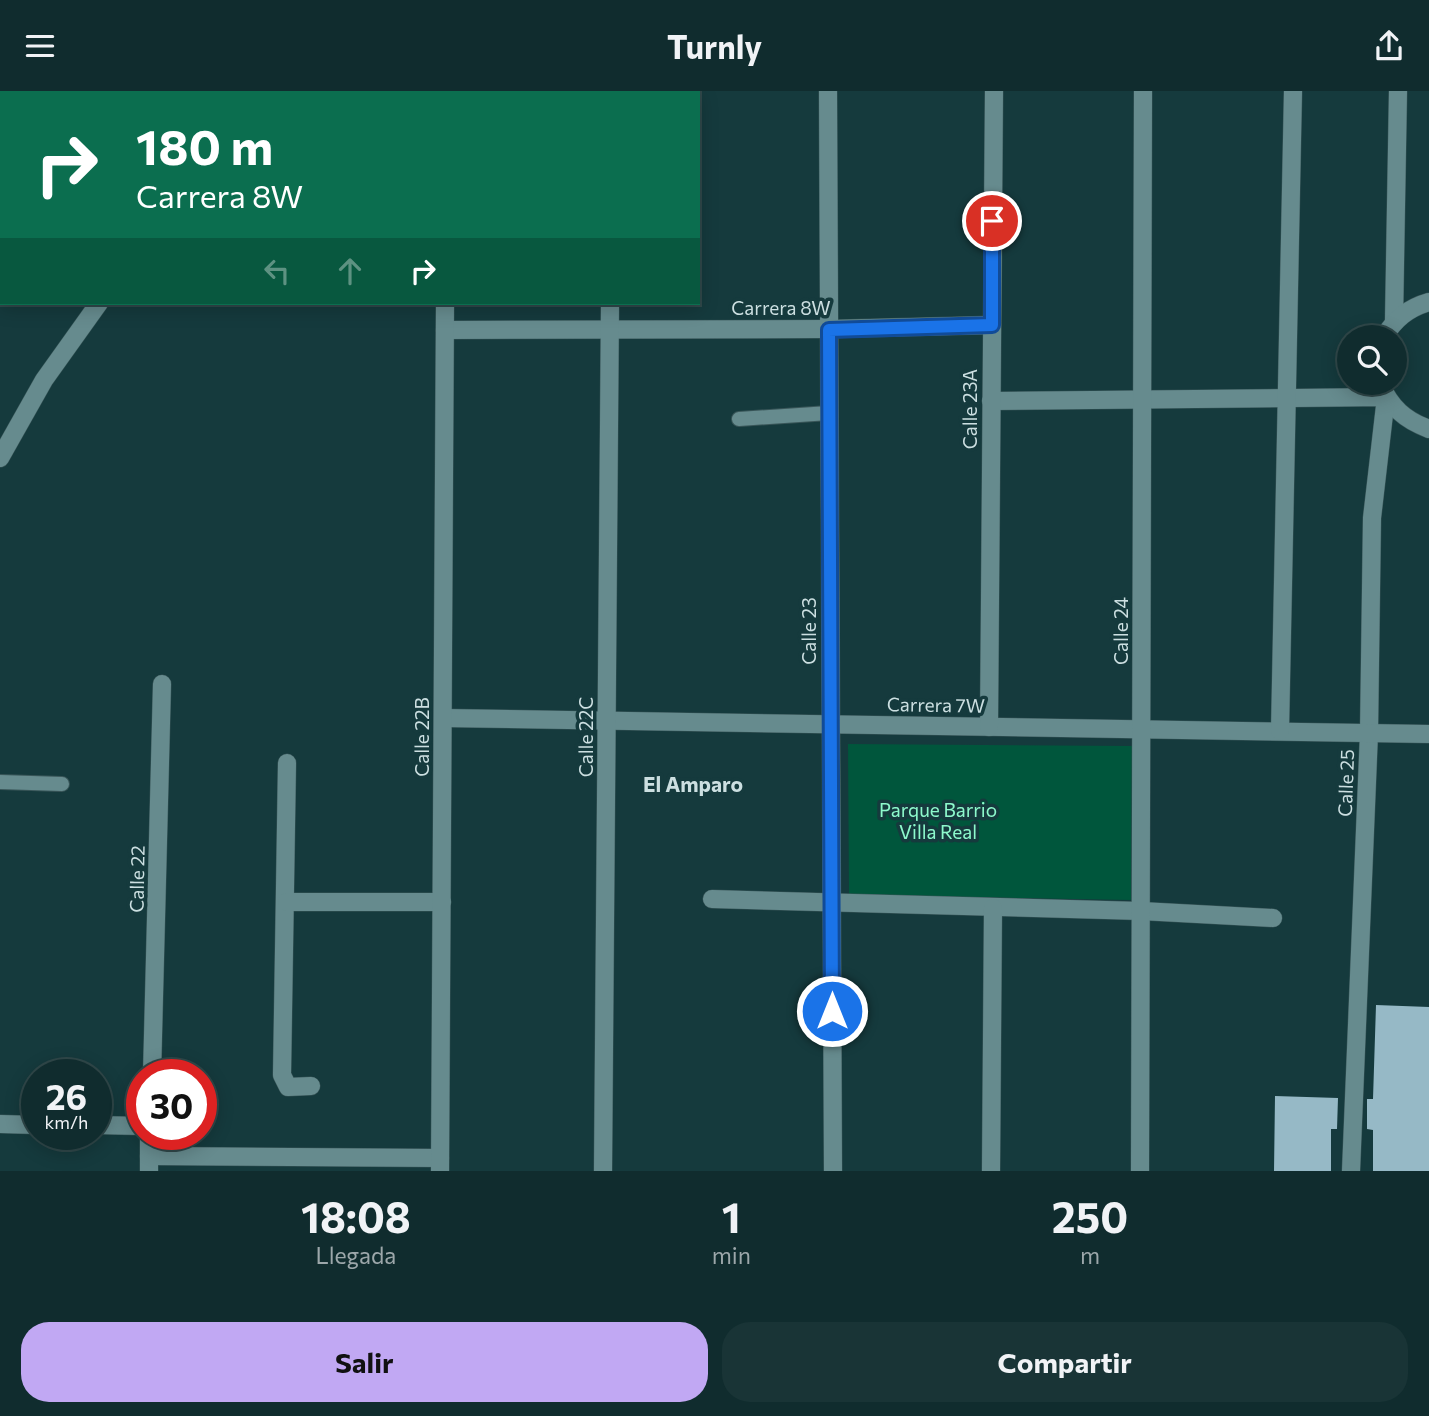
<!DOCTYPE html>
<html lang="es">
<style>
body{margin:0;font-family:Commissioner,sans-serif;background:#193436;color:#f1f3f6;height:100vh;display:flex;flex-direction:column;font-size:26px;white-space:nowrap}
*{box-sizing:border-box;margin:0}
p{font-size:23px;color:#9ca7aa}
.icon{flex:none;width:38px;height:38px;fill:none;stroke:currentColor;stroke-width:2;stroke-linecap:round;stroke-linejoin:round}
.map{position:relative;height:1080px;overflow:hidden}
.drawer{display:flex;flex-direction:column;background:#102c2e;flex:1}
.drawer>*{flex:none}
.hud{position:absolute;left:0px;top:0px;width:700px;height:214px;box-shadow:0 4px 18px #0003,0 0 0 2px #30484a;background:#0b6e4f;color:#fff;overflow:hidden}
.fabs{position:absolute;left:1337px;top:234px;display:grid;gap:14px}
.fabs a{display:grid;place-items:center;width:70px;height:70px;border-radius:50%;background:#102c2e;box-shadow:0 4px 18px #0003,0 0 0 2px #30484a;font-size:35px}
.speed{position:absolute;left:21px;top:968px;display:flex;gap:14px;font-size:35px;font-weight:700;text-align:center}
.speed>*{display:grid;place-content:center;width:91px;height:91px;border-radius:50%;background:#102c2e;box-shadow:0 4px 18px #0003,0 0 0 2px #30484a;line-height:1}
.speed small{font-size:18px;font-weight:400}
.speed .limit{border:10px solid #d22;background:#fff;color:#111}
.pin{position:absolute;display:grid;place-items:center;width:60px;height:60px;color:#fff;margin:-30px;border:4px solid #fff;border-radius:50%;box-shadow:0 2px 7px #0007}
.me{position:absolute;width:77px;margin:-38px;rotate:0deg;stroke-linejoin:round;filter:drop-shadow(0 0 5px #0008)}
.turn{display:flex;align-items:center;gap:24px;height:147px;padding:0 21px;font-size:32px}
.turn .icon{width:91px;height:91px;stroke-width:2.5}
.turn b{display:block;font-size:49px;line-height:60px}
.lanes{display:flex;align-items:center;height:66px;padding:0 21px;background:#0003;justify-content:center;gap:35px;direction:ltr}
.lanes .off{opacity:.35}
.eta{display:flex;justify-content:space-evenly;align-items:center;height:119px;text-align:center}
.eta b{font-size:42px;font-weight:700;line-height:49px}
.primary-button{display:flex;gap:14px;margin-top:auto;padding:14px 21px}
.primary-button a{flex:1;height:80px;border-radius:28px;background:#c1a8f3;color:#111;font-size:28px;font-weight:700;line-height:80px;text-align:center}
.primary-button a+a{background:#193436;color:#f1f3f6}
header{display:flex;justify-content:space-between;align-items:center;height:91px;padding:0 21px;background:#102c2e;font-size:32px;font-weight:700}
.map>svg:first-child{display:block}
</style>
<header><svg class="icon" aria-label="menu" viewBox="0 0 24 24"><path d="M4 6h16M4 12h16M4 18h16"/></svg>Turnly<svg class="icon" aria-label="share" viewBox="0 0 24 24"><path d="M12 15V3M7 8l5-5 5 5M5 13v7h14v-7"/></svg></header>
<div class="map">
<svg width="1429" height="1080" viewBox="0 0 1429 1080">
<rect width="100%" height="100%" fill="#153a3d"/>
<path fill="#00563c" d="M 848,653 L 1132,655 L 1131,809 L 849,804 Z"/>
<g fill="#96b9c6">
<path d="M 1376,914 L 1429,916 L 1429,1080 L 1373,1080 L 1373,1039 L 1367,1038 L 1367,1008 L 1373,1008 Z"/>
<path d="M 1275,1005 L 1338,1007 L 1337,1038 L 1331,1038 L 1331,1080 L 1274,1080 Z"/>
</g>
<g fill="none" stroke-linecap="round" stroke-linejoin="round">
<defs>
<g id="service">
<path d="M 739,328 L 829,322"/>
<path d="M 0,691 L 62,693"/>
</g>
<g id="minor">
<path d="M 141,0 L 142,2"/>
<path d="M 828,0 L 833,1080"/>
<path d="M 446,2 L 446,0"/>
<path d="M 612,2 L 612,0"/>
<path d="M 0,172 L 2,172"/>
<path d="M 1394,230 L 1398,0"/>
<path d="M 445,239 L 829,238 L 992,234"/>
<path d="M 1383,247 C 1395,228 1408,217 1429,211"/>
<path d="M 1380,292 C 1391,317 1405,329 1429,338"/>
<path d="M 991,310 L 1386,306 L 1372,427 L 1369,642 L 1351,1080"/>
<path d="M 443,627 L 1429,643"/>
<path d="M 989,636 L 994,0"/>
<path d="M 1280,640 L 1293,0"/>
<path d="M 287,672 L 282,984 L 288,996 L 311,995"/>
<path d="M 712,808 L 1141,820 L 1273,827"/>
<path d="M 287,811 L 442,811"/>
<path d="M 152,984 L 162,593"/>
<path d="M 0,1033 L 37,1034"/>
<path d="M 96,1034 L 142,1035"/>
<path d="M 149,1065 L 440,1067"/>
<path d="M 149,1080 L 149,1043"/>
<path d="M 440,1080 L 445,212"/>
<path d="M 603,1080 L 610,212"/>
<path d="M 991,1080 L 993,817"/>
<path d="M 1140,1080 L 1143,0"/>
</g>
<g id="secondary">
<path d="M 343,2 L 346,0"/>
<path d="M 0,367 L 44,289 L 99,212"/>
</g>
</defs>
<use href="#service" stroke="#395659" stroke-width="16"/>
<use href="#minor" stroke="#395659" stroke-width="19"/>
<use href="#secondary" stroke="#395659" stroke-width="19"/>
<use href="#service" stroke="#668b8e" stroke-width="14"/>
<use href="#minor" stroke="#668b8e" stroke-width="18"/>
<use href="#secondary" stroke="#668b8e" stroke-width="18"/>
</g>
<g fill="none" stroke-linecap="round" stroke-linejoin="round">
<defs>
<path id="route" d="M 832,920 L 829,239 L 992,234 L 992,130"/>
</defs>
<use href="#route" stroke="#114b97" stroke-width="18"/>
<use href="#route" stroke="#1a73e8" stroke-width="12"/>
</g>
<g text-anchor="middle" stroke-width="7" stroke-linejoin="round" paint-order="stroke">
<g font-size="19" fill="#ccdfe1" stroke="#153a3d">
<text x="781" y="224">Carrera 8W</text>
<text transform="translate(970 318) rotate(-90)" y="7">Calle 23A</text>
<text transform="translate(809 540) rotate(-90)" y="7">Calle 23</text>
<text transform="translate(1121 540) rotate(-90)" y="7">Calle 24</text>
<text transform="translate(936 614) rotate(1)" y="7">Carrera 7W</text>
<text transform="translate(422 646) rotate(-90)" y="7">Calle 22B</text>
<text transform="translate(586 646) rotate(-90)" y="7">Calle 22C</text>
<text transform="translate(1346 692) rotate(-88)" y="7">Calle 25</text>
<text transform="translate(137 788) rotate(-89)" y="7">Calle 22</text>
</g>
<g font-size="19" fill="#8df9cc" stroke="#153a3d">
<text x="938" y="726">Parque Barrio<tspan x="938" dy="22">Villa Real</tspan></text>
</g>
<g font-size="21" font-weight="bold" fill="#ccdfe1" stroke="#153a3d">
<text x="693" y="701">El Amparo</text>
</g>
</g>
</svg>
<div class="fabs">
<a><svg class="icon" aria-label="search" viewBox="0 0 24 24"><circle cx="10" cy="10" r="6"/><path d="M15 15l6 6"/></svg></a>
</div>
<div class="speed"><div>26<small>km/h</small></div><div class="limit">30</div></div>
<div class="pin" style="left:992px;top:130px;background:#d93025"><svg class="icon" aria-label="arrive" viewBox="0 0 24 24"><path d="M6 21V4h12l-3 4 3 4H6"/></svg></div>
<svg class="me" style="left:832px;top:920px" viewBox="-20 -20 40 40"><circle r="17" fill="#1a73e8" stroke="#fff" stroke-width="3"/><path d="M0-11L8 9 0 5-8 9z" fill="#fff"/></svg>
<div class="hud">
<div class="turn"><svg class="icon" aria-label="right" viewBox="0 0 24 24"><path d="M7 20v-9h11M14 6l5 5-5 5"/></svg><div><b>180 m</b>Carrera 8W</div></div>
<div class="lanes"><svg class="icon off" aria-label="left" viewBox="0 0 24 24"><path d="M17 20v-9H6M10 6l-5 5 5 5"/></svg><svg class="icon off" aria-label="ahead" viewBox="0 0 24 24"><path d="M12 20V5M6 11l6-6 6 6"/></svg><svg class="icon" aria-label="right" viewBox="0 0 24 24"><path d="M7 20v-9h11M14 6l5 5-5 5"/></svg></div>
</div>
</div>
<section class="drawer">
<div class="eta">
<div><b>18:08</b><p>Llegada</p></div>
<div><b>1</b><p>min</p></div>
<div><b>250</b><p>m</p></div>
</div>
<div class="primary-button"><a>Salir</a><a>Compartir</a></div>
</section>
